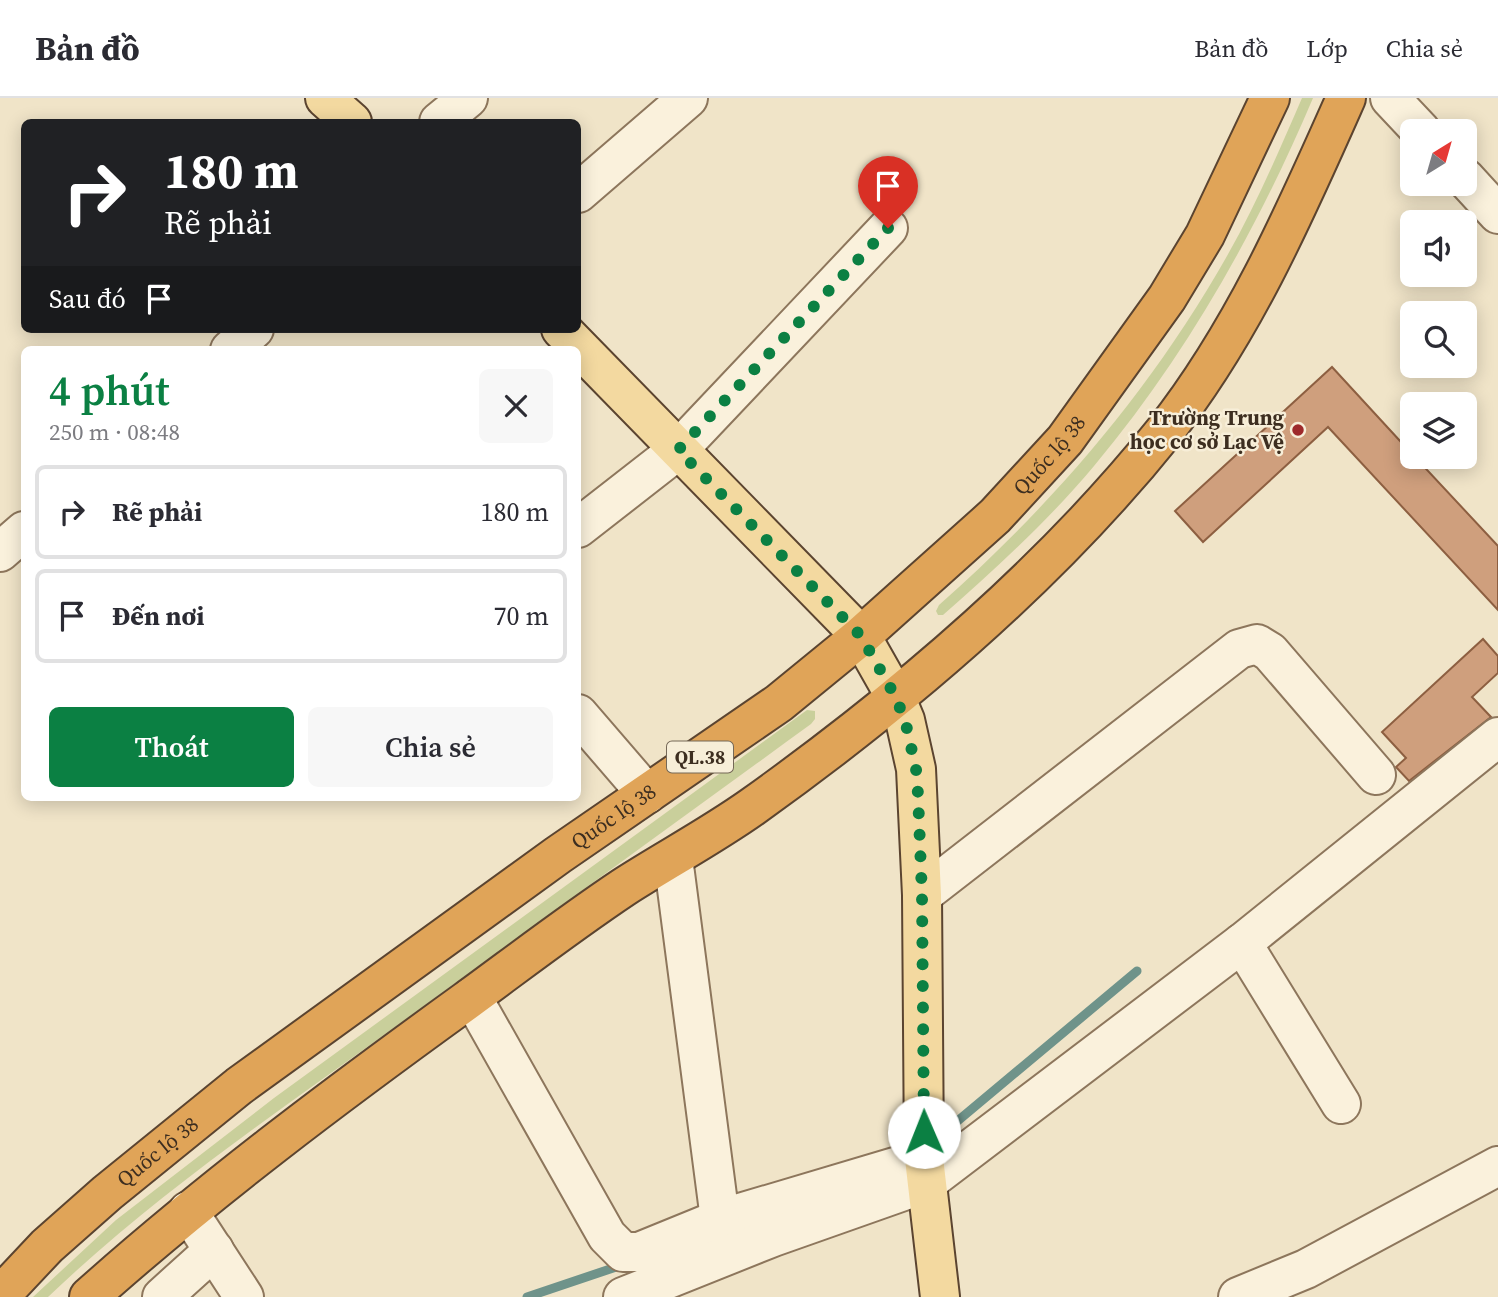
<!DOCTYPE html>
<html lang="vi">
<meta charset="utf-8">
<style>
body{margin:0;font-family:"Source Serif 4",serif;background:#f7f7f7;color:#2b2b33;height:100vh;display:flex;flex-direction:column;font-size:26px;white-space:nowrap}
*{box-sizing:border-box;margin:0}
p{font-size:23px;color:#7c7c81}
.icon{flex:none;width:38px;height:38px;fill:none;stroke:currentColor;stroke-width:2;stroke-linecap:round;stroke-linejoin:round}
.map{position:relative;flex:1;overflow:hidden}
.panel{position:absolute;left:21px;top:248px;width:560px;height:455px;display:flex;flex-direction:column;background:#fff;border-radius:10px;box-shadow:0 4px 18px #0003}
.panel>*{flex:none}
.hud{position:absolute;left:21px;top:21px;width:560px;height:214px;border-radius:10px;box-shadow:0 4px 18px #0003;background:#202124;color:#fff;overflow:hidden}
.needle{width:46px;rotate:37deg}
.controls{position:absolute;left:1400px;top:21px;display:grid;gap:14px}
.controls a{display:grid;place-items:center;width:77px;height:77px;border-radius:10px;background:#fff;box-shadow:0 4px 18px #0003;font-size:35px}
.pin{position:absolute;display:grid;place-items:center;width:60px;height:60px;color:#fff;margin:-72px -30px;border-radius:50% 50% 50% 0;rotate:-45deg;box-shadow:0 0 7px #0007}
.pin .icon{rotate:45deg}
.me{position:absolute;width:77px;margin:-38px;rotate:359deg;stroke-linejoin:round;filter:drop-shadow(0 0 5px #0008)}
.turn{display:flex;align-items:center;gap:24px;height:147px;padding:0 28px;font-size:32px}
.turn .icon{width:91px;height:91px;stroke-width:2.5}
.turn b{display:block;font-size:49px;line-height:60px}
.then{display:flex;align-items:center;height:66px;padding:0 28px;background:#0003;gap:14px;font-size:26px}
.round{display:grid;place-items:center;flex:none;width:74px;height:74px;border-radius:10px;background:#f7f7f7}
.overview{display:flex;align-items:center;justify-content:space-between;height:119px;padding:0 28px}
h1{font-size:42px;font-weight:600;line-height:52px;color:#0b8043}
.cta{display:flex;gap:14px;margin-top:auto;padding:14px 28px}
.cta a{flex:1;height:80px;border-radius:10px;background:#0b8043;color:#fff;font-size:28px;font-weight:600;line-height:80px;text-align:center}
.cta a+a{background:#f7f7f7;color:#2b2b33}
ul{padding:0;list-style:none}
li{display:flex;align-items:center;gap:21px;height:94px;margin:0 14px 10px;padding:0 14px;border:4px solid #e1e1e2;border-radius:10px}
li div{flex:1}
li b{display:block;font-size:26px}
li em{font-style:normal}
header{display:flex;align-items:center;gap:42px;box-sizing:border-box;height:98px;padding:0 35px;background:#fff;border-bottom:2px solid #e1e1e2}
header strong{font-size:33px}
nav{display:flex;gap:38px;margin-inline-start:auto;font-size:24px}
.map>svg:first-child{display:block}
</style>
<header>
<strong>Bản đồ</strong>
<nav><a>Bản đồ</a><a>Lớp</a><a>Chia sẻ</a></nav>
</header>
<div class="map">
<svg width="1498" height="1199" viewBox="0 0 1498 1199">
<rect width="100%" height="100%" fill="#f0e4c8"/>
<g fill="#c9cf9b">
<path d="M 1302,0 L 1313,0 C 1257,132 1186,258 1094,368 C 1049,422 996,470 943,517 L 938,517 L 936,513 L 939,507 C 1054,405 1151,292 1227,158 C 1256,107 1279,53 1302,0 Z"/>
<path d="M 807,612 L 815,613 L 815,621 L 811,626 C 679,722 548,817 417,913 C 291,1005 161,1091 48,1199 L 33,1199 L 116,1122 L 274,1000 Z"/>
</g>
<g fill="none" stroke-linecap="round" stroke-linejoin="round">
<g stroke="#6f938a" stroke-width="9">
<path d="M 948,1031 L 1137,873"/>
<path d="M 527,1199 L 625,1166"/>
</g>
</g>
<g fill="#cf9f7d" stroke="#8d5f41" stroke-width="2">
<path d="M 1332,269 L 1412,356 L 1412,359 L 1415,359 L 1498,448 L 1498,512 L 1328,329 L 1203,444 L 1175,413 Z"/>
<path d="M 1483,541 L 1498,558 L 1498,575 L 1472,599 L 1491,619 L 1409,683 L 1396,669 L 1406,660 L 1382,634 Z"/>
</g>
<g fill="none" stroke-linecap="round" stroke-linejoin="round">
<defs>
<g id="minor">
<path d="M 1390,0 L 1421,33"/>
<path d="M 439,24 L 468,0"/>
<path d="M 1465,80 L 1498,116"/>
<path d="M 578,95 L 688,0"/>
<path d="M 230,252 L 254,231"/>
<path d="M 578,430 L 678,352 L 888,130"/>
<path d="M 0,454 L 24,433"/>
<path d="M 578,616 L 647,696"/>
<path d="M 673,760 L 720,1121 L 912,1064"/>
<path d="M 922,797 L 1239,551 L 1257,546 L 1270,554 L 1376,677"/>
<path d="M 1242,845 L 1341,1006"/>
<path d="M 472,899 L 607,1138 L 623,1154 L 639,1154 L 720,1121"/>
<path d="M 188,1113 L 244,1199"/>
<path d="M 162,1199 L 214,1152"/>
<path d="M 623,1199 L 773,1139 L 926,1085 L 1242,845 L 1498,639"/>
<path d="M 1238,1199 L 1306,1171 L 1498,1068"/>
</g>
<g id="major">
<path d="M 325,0 L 352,24"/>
<path d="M 561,231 L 861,538 L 895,598 L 905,622 L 916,671 L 922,797 L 924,1060 L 940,1199"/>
</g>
<g id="highway">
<path id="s1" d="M 0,1198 L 47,1148 L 107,1095 L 239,988 L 558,757 L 779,605 L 861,538 L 995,418 L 1065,342 L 1167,200 L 1205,137 L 1270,0"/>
<path d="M 89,1199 C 209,1092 336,997 466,903 C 518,865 570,825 624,789 C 666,762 711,738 752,709 C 899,604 1051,475 1164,334 C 1243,234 1295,115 1346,0"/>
</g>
</defs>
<use href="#minor" stroke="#8d765c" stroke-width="42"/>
<use href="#major" stroke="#5b4430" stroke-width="42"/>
<use href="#highway" stroke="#5b4430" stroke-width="42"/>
<use href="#minor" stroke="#faf1dc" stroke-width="38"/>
<use href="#major" stroke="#f3d9a0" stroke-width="38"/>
<use href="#highway" stroke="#e0a458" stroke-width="38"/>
</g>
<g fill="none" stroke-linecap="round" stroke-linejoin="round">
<path stroke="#0b8043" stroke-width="12" stroke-dasharray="0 21.6" d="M 888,130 L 678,352 L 861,538 L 895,598 L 905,622 L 916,671 L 918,696 L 922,797 L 924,1034"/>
</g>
<circle fill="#9e2a2b" stroke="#f7eed8" stroke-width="2.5" cx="1298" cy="332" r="7"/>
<g text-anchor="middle" stroke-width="5" stroke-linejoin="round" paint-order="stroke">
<rect fill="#f7eed8" stroke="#756857" stroke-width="2" x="667" y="643.5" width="66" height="31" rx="5"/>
<g font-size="19" font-weight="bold" fill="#3d2e20">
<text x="700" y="666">QL.38</text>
</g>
<g font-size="21" font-weight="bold" fill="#3d2e20" stroke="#f7eed8" text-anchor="end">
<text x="1284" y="327">Trường Trung<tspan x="1284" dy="24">học cơ sở Lạc Vệ</tspan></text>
</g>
<g font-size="21" fill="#3d2e20" stroke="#f7eed8">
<text dy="7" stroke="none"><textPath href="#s1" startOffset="1348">Quốc lộ 38</textPath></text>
<text dy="7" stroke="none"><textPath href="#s1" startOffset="780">Quốc lộ 38</textPath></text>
<text dy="7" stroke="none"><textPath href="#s1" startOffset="214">Quốc lộ 38</textPath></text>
</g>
</g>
</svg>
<div class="controls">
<a><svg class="needle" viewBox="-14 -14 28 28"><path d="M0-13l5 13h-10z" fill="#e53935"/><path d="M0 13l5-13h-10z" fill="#7c7c81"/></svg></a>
<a><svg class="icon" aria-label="sound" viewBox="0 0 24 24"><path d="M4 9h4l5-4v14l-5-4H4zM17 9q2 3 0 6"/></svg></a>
<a><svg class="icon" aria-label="search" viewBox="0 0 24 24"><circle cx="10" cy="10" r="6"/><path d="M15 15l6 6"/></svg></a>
<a><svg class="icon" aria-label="layers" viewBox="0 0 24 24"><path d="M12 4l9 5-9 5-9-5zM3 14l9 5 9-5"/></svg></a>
</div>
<div class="pin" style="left:888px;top:130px;background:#d93025"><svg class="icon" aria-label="arrive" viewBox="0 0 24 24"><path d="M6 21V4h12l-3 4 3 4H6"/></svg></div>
<svg class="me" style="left:924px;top:1034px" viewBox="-20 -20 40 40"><circle r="19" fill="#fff"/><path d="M0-13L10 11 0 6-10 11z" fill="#0b8043"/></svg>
<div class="hud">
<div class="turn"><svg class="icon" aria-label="right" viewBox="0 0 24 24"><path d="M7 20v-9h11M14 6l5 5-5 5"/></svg><div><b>180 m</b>Rẽ phải</div></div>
<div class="then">Sau đó<svg class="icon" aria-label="arrive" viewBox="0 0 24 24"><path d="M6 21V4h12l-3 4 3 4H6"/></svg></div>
</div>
<section class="panel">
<div class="overview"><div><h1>4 phút</h1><p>250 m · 08:48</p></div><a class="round"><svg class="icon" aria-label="close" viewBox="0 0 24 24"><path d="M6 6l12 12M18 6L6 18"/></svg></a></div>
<ul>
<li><svg class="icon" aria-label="right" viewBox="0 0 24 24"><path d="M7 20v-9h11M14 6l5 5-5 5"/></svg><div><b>Rẽ phải</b></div><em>180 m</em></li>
<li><svg class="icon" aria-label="arrive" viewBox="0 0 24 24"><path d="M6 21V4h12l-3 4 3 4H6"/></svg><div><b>Đến nơi</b></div><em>70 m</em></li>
</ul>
<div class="cta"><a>Thoát</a><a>Chia sẻ</a></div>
</section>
</div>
